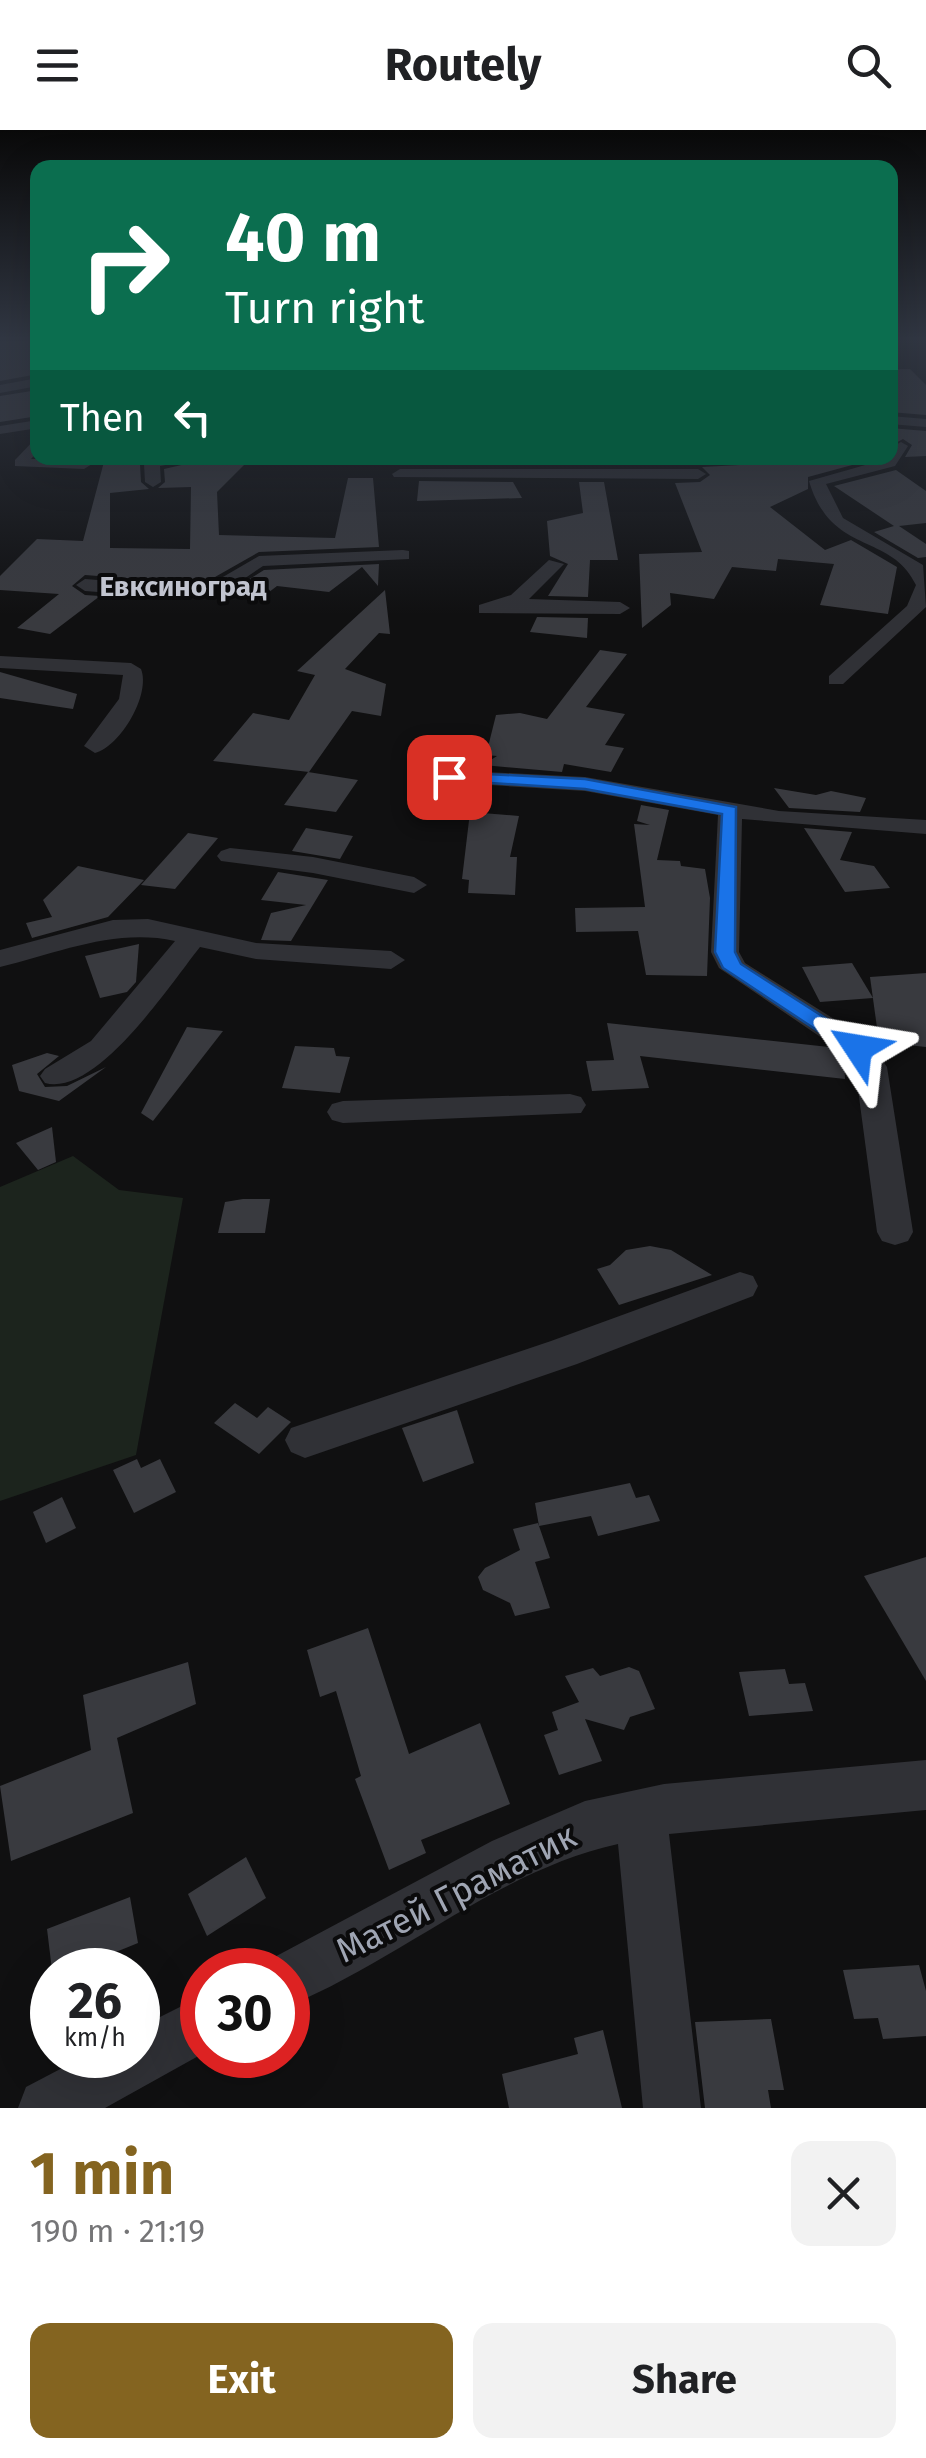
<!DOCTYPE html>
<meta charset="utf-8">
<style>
body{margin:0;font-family:"Fira Sans",sans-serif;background:#f2f2f2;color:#202124;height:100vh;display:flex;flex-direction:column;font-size:38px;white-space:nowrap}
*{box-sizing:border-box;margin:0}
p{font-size:32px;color:#757577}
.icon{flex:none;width:55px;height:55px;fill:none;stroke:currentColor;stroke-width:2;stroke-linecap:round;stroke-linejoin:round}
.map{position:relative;height:1978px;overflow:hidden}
.side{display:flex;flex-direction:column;background:#fff;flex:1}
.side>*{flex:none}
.top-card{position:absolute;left:30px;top:30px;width:868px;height:305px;border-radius:20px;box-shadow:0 10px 40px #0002;background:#0b6e4f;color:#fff;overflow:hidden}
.speed{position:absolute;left:30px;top:1818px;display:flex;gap:20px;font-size:50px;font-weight:700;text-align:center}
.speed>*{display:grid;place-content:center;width:130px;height:130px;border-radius:50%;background:#fff;box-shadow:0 10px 40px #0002;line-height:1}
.speed small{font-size:25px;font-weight:400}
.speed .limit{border:15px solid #d22;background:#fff;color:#111}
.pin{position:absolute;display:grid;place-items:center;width:85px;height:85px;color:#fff;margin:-42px;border-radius:20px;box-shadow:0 5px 15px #0006}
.me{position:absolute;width:110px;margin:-55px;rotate:303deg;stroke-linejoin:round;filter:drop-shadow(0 0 8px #0008)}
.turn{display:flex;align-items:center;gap:35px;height:210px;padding:0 30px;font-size:45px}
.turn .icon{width:130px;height:130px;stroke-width:2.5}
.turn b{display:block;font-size:70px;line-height:85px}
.then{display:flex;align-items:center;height:95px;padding:0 30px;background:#0003;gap:20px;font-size:38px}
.round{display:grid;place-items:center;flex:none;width:105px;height:105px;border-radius:20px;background:#f2f2f2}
.summary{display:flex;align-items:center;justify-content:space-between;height:170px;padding:0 30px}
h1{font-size:60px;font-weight:700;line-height:75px;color:#846420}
.button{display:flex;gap:20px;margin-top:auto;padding:20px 30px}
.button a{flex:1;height:115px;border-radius:20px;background:#846420;color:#fff;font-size:40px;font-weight:700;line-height:115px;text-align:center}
.button a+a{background:#f2f2f2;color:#202124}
header{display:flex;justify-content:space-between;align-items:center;height:130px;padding:0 30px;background:#fff;font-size:45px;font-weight:700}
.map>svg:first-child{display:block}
</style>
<header><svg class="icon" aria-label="menu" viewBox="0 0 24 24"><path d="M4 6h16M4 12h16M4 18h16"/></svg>Routely<svg class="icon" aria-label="search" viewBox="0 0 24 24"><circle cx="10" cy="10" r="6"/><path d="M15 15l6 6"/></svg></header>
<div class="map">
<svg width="926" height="1978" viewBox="0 0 926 1978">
<rect width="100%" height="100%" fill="#101011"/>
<path fill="#1c241d" d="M 73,1026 L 119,1060 L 183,1068 L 136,1325 L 0,1371 L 0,1057 Z"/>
<g fill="#393a3f">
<path d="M 38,210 L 38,244 L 0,251 L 0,212 Z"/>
<path d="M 890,239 L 910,239 L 926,255 L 926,285 L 890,282 Z"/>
<path d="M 38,260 L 38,286 L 0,292 L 0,266 Z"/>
<path d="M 890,298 L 926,301 L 926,326 L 905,327 L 912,315 L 903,309 L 890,316 Z"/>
<path d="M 105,328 L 147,328 L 140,334 L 141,352 L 149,359 L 110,363 L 110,418 L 190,419 L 191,357 L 158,358 L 165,352 L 164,339 L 208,329 L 251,328 L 217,362 L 219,405 L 335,408 L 348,348 L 373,348 L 379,417 L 259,422 L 215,447 L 189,453 L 85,445 L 72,456 L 85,465 L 100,466 L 50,504 L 17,498 L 59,464 L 0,460 L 0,446 L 37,409 L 83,411 Z"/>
<path d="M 878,328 L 808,347 L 808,359 L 770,377 L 825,420 L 851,410 L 897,437 L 888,484 L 820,475 L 834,434 L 778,429 L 776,441 L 732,437 L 714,469 L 670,463 L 671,475 L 642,498 L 639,424 L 702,422 L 675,353 L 700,352 L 710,345 L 702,337 Z"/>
<path d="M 896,340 L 926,361 L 926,393 L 899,396 L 926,414 L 926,427 L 918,428 L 874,402 L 894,396 L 834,356 Z"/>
<path d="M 419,351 L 513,352 L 522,368 L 417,371 Z"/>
<path d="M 579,352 L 604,352 L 618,430 L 590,430 L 588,467 L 548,466 L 568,434 L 550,426 L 547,391 L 583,383 Z"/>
<path d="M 379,434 L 378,456 L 362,437 L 329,462 L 277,456 L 260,469 L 225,464 L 264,440 Z"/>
<path d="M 385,460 L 390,504 L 379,503 L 345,539 L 386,554 L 381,586 L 352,581 L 309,642 L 213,631 L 253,583 L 289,590 L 315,545 L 297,541 Z"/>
<path d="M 537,487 L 588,488 L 587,508 L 530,502 Z"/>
<path d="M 600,520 L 627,524 L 586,577 L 625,584 L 605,615 L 624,618 L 611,642 L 564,634 L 562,642 L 483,635 L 497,626 L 486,625 L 496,585 L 520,583 L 547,589 Z"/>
<path d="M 0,542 L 77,564 L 73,579 L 0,568 Z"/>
<path d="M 308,642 L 358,650 L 336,682 L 284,675 Z"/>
<path d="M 774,658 L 816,665 L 831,661 L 866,668 L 860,682 L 789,678 Z"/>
<path d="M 641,675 L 669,680 L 657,730 L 680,731 L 681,736 L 705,739 L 710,768 L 707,846 L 646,845 L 638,801 L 576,802 L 575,778 L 645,777 L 634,694 L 650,695 L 637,691 Z"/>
<path d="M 470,682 L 519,686 L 510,727 L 517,727 L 515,765 L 468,763 L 469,750 L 462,749 Z"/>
<path d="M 306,698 L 353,706 L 340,729 L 292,721 Z"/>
<path d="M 804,698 L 852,702 L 840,730 L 874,736 L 890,758 L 845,762 Z"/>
<path d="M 188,703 L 218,708 L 175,759 L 141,755 Z"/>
<path d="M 78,736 L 144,750 L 108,787 L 32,808 L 26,793 L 52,787 L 43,770 Z"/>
<path d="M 278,742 L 328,750 L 291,811 L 261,810 L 271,783 L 306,775 L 261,770 Z"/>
<path d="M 139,814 L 136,852 L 127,862 L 100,868 L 85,826 Z"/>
<path d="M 852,833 L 873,868 L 820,872 L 802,837 Z"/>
<path d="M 926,843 L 926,917 L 879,912 L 870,847 Z"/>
<path d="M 607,893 L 829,917 L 844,928 L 845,949 L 640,926 L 649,958 L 592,961 L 586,931 L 614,930 Z"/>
<path d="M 187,897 L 223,901 L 153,991 L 141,983 Z"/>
<path d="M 295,916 L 334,918 L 336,926 L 350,927 L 340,963 L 282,958 Z"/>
<path d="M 47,923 L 59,926 L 37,944 L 45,957 L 67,956 L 106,937 L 59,971 L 19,961 L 12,935 Z"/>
<path d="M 52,997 L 56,1032 L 38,1040 L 16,1013 Z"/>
<path d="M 243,1069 L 270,1069 L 265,1103 L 218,1103 L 225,1072 Z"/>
<path d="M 650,1116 L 671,1120 L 712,1145 L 619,1175 L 597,1139 L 610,1135 L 626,1120 Z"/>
<path d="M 235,1273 L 257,1288 L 268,1277 L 291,1292 L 259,1324 L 214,1293 Z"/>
<path d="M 457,1280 L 474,1333 L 423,1352 L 402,1298 Z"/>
<path d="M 137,1329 L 141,1338 L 160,1329 L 176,1362 L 134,1383 L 113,1340 Z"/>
<path d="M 630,1353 L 636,1368 L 649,1365 L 660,1391 L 598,1406 L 591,1386 L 539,1396 L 535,1373 Z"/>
<path d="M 62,1367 L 76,1398 L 46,1413 L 33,1382 Z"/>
<path d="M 538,1393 L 550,1428 L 535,1432 L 550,1478 L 515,1486 L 510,1473 L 483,1460 L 478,1447 L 485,1438 L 520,1420 L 513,1399 Z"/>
<path d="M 926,1427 L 926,1551 L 864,1446 Z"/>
<path d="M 368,1498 L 409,1624 L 480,1593 L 510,1674 L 421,1710 L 426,1723 L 389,1740 L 355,1649 L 361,1646 L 336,1561 L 320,1567 L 307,1520 Z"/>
<path d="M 188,1532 L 196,1574 L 117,1608 L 133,1683 L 11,1731 L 0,1656 L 91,1620 L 83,1565 Z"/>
<path d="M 629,1537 L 639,1541 L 655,1579 L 630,1587 L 624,1600 L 585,1589 L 602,1631 L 559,1645 L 544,1605 L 558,1600 L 552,1582 L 579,1572 L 565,1546 L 593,1538 L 600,1546 Z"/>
<path d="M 785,1539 L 789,1554 L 805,1553 L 813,1581 L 749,1586 L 739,1542 Z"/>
<path d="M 246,1727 L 266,1768 L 207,1806 L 188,1764 Z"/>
<path d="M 130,1767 L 138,1813 L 84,1835 L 85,1840 L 52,1840 L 47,1799 Z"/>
<path d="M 919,1835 L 926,1861 L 926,1906 L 883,1909 L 878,1888 L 854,1889 L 843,1840 Z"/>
<path d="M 771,1889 L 784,1960 L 768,1960 L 771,1978 L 705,1978 L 695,1892 Z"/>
<path d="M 603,1900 L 622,1978 L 509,1978 L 502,1944 L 578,1924 L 574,1908 Z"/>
</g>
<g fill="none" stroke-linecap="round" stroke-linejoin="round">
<g fill="#303136" fill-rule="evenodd">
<path d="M 38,248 L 38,256 L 0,263 L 0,255 Z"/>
<path d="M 890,286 L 926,289 L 926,297 L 890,294 Z"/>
<path d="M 38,290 L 38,298 L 0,304 L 0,296 Z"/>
<path d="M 38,306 L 38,321 L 31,329 L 84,329 L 92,334 L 84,339 L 15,336 L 15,330 Z"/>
<path d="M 901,312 L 908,316 L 895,336 L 826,354 L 843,388 L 923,435 L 926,477 L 843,554 L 829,554 L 829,546 L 907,476 L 916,455 C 891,402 831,426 809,351 L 890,328 L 894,316 Z"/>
<path d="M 153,328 L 205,328 L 160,336 L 161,352 L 153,357 L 145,352 L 144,334 Z"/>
<path d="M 400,339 L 698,339 L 706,344 L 698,349 L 394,347 L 392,344 Z"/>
<path d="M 403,420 L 409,421 L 409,429 L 263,436 L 229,459 L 189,469 L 85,461 L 76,455 L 85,449 L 189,457 L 216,451 L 259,426 Z"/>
<path d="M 549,430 L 564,434 L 529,469 L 620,472 L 630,478 L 620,484 L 479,483 L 479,475 L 511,465 Z"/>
<path d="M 0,526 L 131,533 L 141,539 C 151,564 121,616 95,623 L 84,616 L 119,569 L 123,545 L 0,538 Z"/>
<path d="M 449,640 L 585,647 L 779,681 L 926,690 L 926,704 L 742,689 L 739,822 L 745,833 L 869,911 L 887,937 L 913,1102 L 908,1111 L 895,1115 L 882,1111 L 877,1102 L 855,937 L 847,925 L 719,838 L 711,822 L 718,685 L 585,661 L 441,652 L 437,647 Z"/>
<path d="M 230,718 L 313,727 L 414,747 L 427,755 L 414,763 L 313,743 L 221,731 L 217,726 L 221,721 Z"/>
<path d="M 148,789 L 256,813 L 391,821 L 405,830 L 391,839 L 256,829 L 200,817 C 171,853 97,967 45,953 L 40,946 L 45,939 L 91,911 L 175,811 C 114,798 59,823 0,837 L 0,820 L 113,790 Z"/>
<path d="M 570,964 L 581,967 L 586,975 L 581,983 L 343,993 L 332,990 L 327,982 L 332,974 L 343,971 Z"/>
<path d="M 740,1142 L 753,1146 L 758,1156 L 753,1166 L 577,1234 L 305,1328 L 291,1322 L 285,1310 L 291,1298 L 551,1211 Z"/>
<path d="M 926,1630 L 926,1680 L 669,1704 L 701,1978 L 643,1978 L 618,1714 C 499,1740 400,1830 288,1876 L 288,1840 L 264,1840 L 269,1830 L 492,1711 L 585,1671 L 664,1654 Z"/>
<path d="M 202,1866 L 202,1924 L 105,1978 L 18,1978 L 26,1957 L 87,1925 L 138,1925 L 138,1898 Z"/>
</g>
</g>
<linearGradient id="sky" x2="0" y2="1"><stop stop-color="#090909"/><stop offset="0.43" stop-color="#313743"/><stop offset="1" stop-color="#313743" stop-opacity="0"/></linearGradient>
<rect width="926" height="485" fill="url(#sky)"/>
<path fill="#1a73e8" stroke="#114b97" stroke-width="2.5" d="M 449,642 L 585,649 L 736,677 L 735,822 L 741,834 L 866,914 L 866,923 L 851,923 L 723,838 L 715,822 L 722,684 L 585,659 L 443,650 L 443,643 Z"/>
<g text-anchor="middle" stroke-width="8" stroke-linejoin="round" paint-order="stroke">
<g font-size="28" font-weight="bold" fill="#c1c4cf" stroke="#0b0b0c">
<text x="183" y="466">Евксиноград</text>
</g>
<g font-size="35" fill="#9fa5b3" stroke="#0b0b0c">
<text transform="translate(456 1763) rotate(-27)" y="12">Матей Граматик</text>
</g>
</g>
</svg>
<div class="speed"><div>26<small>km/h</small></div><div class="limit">30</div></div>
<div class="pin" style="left:449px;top:647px;background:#d93025"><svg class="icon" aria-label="arrive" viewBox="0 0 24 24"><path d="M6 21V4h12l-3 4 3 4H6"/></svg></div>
<svg class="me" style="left:858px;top:918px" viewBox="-20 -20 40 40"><path d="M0-17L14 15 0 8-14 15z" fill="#1a73e8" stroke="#fff" stroke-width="4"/></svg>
<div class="top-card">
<div class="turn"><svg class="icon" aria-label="right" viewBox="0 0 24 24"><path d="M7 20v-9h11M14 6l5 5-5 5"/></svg><div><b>40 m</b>Turn right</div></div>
<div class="then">Then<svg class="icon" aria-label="left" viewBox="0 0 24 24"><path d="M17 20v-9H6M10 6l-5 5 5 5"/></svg></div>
</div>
</div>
<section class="side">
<div class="summary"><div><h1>1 min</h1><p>190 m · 21:19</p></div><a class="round"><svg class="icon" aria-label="close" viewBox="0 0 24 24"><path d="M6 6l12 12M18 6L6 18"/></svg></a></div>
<div class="button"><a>Exit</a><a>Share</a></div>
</section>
